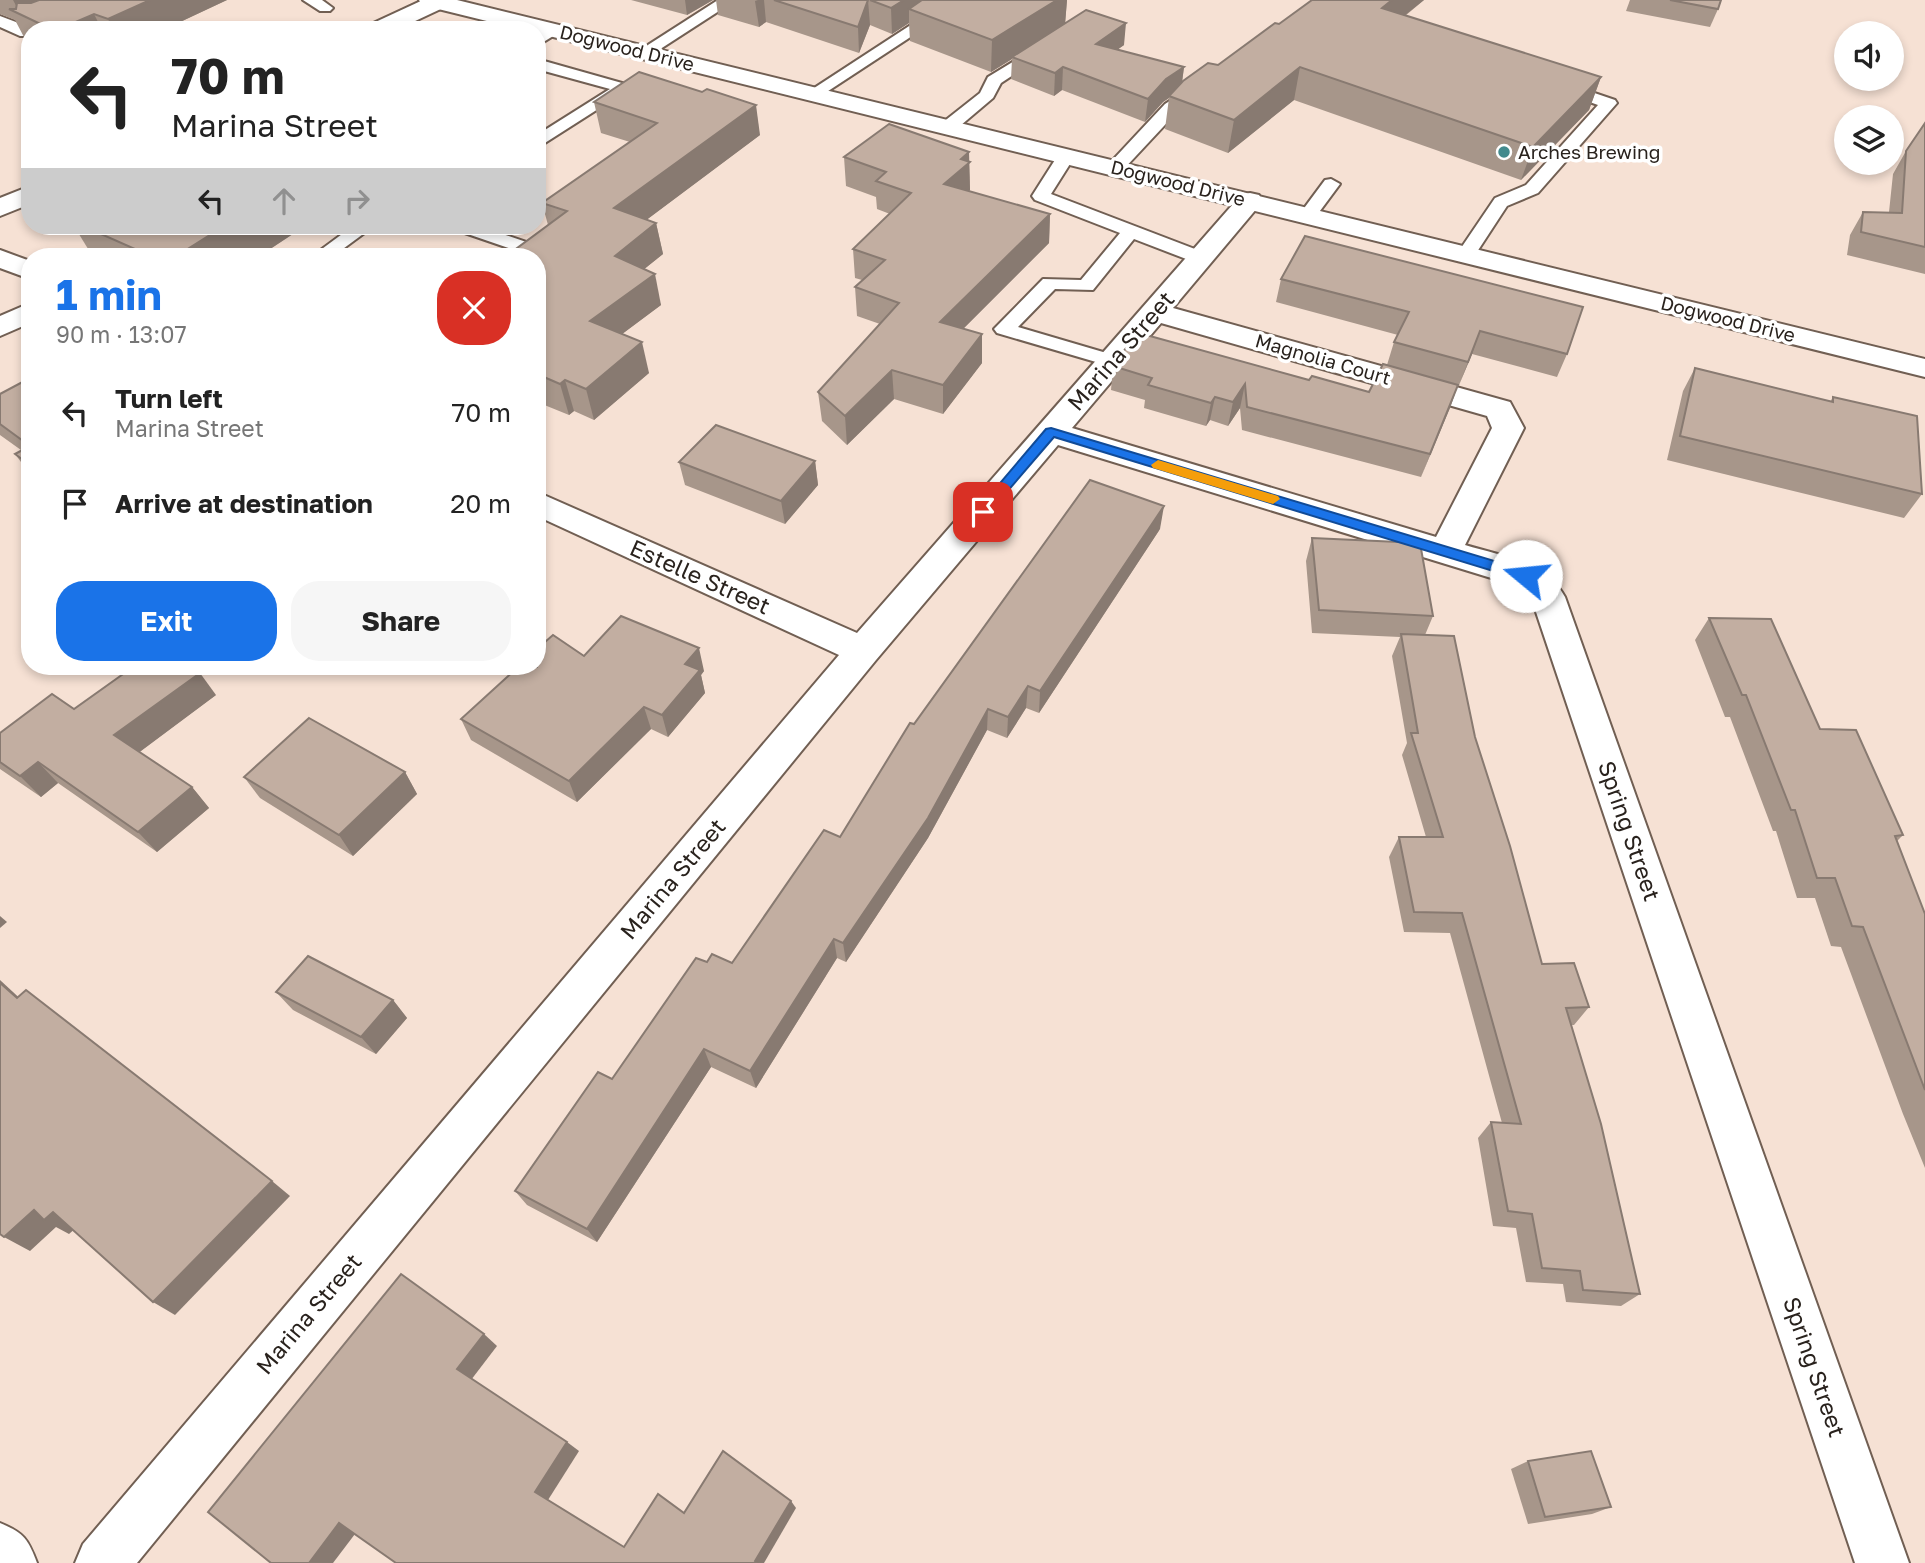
<!DOCTYPE html>
<meta charset="utf-8">
<style>
body{margin:0;font-family:"Golos Text",sans-serif;background:#f6f6f6;color:#222;height:100vh;display:flex;flex-direction:column;font-size:26px;white-space:nowrap}
*{box-sizing:border-box;margin:0}
p{font-size:23px;color:#767676}
.icon{flex:none;width:38px;height:38px;fill:none;stroke:currentColor;stroke-width:2;stroke-linecap:round;stroke-linejoin:round}
.map{position:relative;flex:1;overflow:hidden}
.drawer{position:absolute;left:21px;top:248px;width:525px;height:427px;display:flex;flex-direction:column;background:#fff;border-radius:28px;box-shadow:0 4px 10px #0003}
.drawer>*{flex:none}
.guide{position:absolute;left:21px;top:21px;width:525px;height:214px;border-radius:28px;box-shadow:0 4px 10px #0003;background:#fff;color:#222;overflow:hidden}
.controls{position:absolute;left:1834px;top:21px;display:grid;gap:14px}
.controls a{display:grid;place-items:center;width:70px;height:70px;border-radius:50%;background:#fff;box-shadow:0 4px 10px #0003;font-size:35px}
.pin{position:absolute;display:grid;place-items:center;width:60px;height:60px;color:#fff;margin:-30px;border-radius:14px;box-shadow:0 4px 10px #0006}
.me{position:absolute;width:77px;margin:-38px;rotate:287deg;stroke-linejoin:round;filter:drop-shadow(0 0 5px #0008)}
.turn{display:flex;align-items:center;gap:24px;height:147px;padding:0 35px;font-size:32px}
.turn .icon{width:91px;height:91px;stroke-width:2.5}
.turn b{display:block;font-size:49px;line-height:60px}
.lanes{display:flex;align-items:center;height:66px;padding:0 35px;background:#0003;justify-content:center;gap:35px;direction:ltr}
.lanes .off{opacity:.35}
.round{display:grid;place-items:center;flex:none;width:74px;height:74px;border-radius:28px;background:#f6f6f6}
.head{display:flex;align-items:center;justify-content:space-between;height:119px;padding:0 35px}
h1{font-size:42px;font-weight:700;line-height:52px;color:#1a73e8}
.cta{display:flex;gap:14px;margin-top:auto;padding:14px 35px}
.cta a{flex:1;height:80px;border-radius:28px;background:#1a73e8;color:#fff;font-size:28px;font-weight:700;line-height:80px;text-align:center}
.cta a+a{background:#f6f6f6;color:#222}
ul{padding:0;list-style:none}
li{display:flex;align-items:center;gap:21px;height:91px;padding:0 35px}
li div{flex:1}
li b{display:block;font-size:26px}
li em{font-style:normal}
.map>svg:first-child{display:block}
</style>
<div class="map">
<svg width="1925" height="1563" viewBox="0 0 1925 1563">
<rect width="100%" height="100%" fill="#f6e1d4"/>
<g fill="none" stroke-linecap="round" stroke-linejoin="round">
<defs>
<g id="lane">
<path d="M 303,0 L 322,0 L 333,8 L 330,11 L 320,11 Z"/>
<path d="M 718,0 L 736,0 L 651,55 L 645,57 L 637,52 Z"/>
<path d="M 949,0 L 967,0 L 819,97 L 813,99 L 805,94 Z"/>
<path d="M 0,16 L 37,30 L 30,30 L 30,36 L 20,36 L 0,27 Z"/>
<path d="M 392,17 L 423,27 L 426,30 C 411,30 395,32 384,22 Z"/>
<path d="M 553,25 L 558,27 L 561,30 L 558,33 L 537,46 L 537,34 Z"/>
<path d="M 1042,44 L 1050,49 L 1048,52 L 1001,83 L 993,98 L 954,131 L 942,131 L 940,127 L 942,123 L 980,93 L 988,77 Z"/>
<path d="M 537,59 L 629,85 L 631,88 L 537,148 L 537,135 L 610,89 L 537,69 Z"/>
<path d="M 1562,82 L 1615,100 L 1617,103 L 1538,193 L 1507,206 L 1473,258 L 1459,258 L 1457,254 L 1495,198 L 1526,185 L 1598,105 L 1556,90 L 1554,87 Z"/>
<path d="M 1193,86 L 1199,88 L 1201,91 L 1199,94 L 1177,112 L 1121,172 L 1109,172 L 1106,168 L 1109,164 L 1165,104 Z"/>
<path d="M 1066,151 L 1075,156 L 1051,194 L 1208,254 L 1210,258 L 1201,264 L 1194,262 L 1134,239 L 1093,290 L 1055,289 L 1018,327 L 1120,357 L 1123,361 L 1120,365 L 1113,367 L 997,333 L 994,329 L 1043,279 L 1081,280 L 1120,233 L 1035,200 L 1032,196 L 1060,152 Z"/>
<path d="M 1331,179 L 1340,184 L 1337,188 L 1314,219 L 1302,219 L 1299,215 L 1302,211 L 1325,180 Z"/>
<path d="M 353,226 L 374,226 L 332,257 L 311,257 Z"/>
<path d="M 453,226 L 479,226 L 544,248 L 546,252 L 537,261 L 537,257 L 521,257 L 523,253 L 456,230 Z"/>
</g>
<g id="street">
<path d="M 423,0 L 448,2 L 445,7 L 396,30 L 366,30 L 369,25 Z"/>
<path d="M 30,186 L 30,204 L 0,216 L 0,198 Z"/>
<path d="M 1250,193 L 1259,195 L 1263,201 L 1173,308 L 1510,402 L 1524,428 L 1465,545 C 1501,556 1545,561 1565,597 L 1909,1563 L 1855,1563 L 1533,603 L 1514,585 L 1058,445 L 876,660 L 137,1563 L 75,1563 L 83,1544 L 839,655 L 537,516 L 537,492 L 857,633 L 1241,195 ZM 1161,323 L 1487,416 L 1492,428 L 1436,537 L 1072,428 Z"/>
<path d="M 0,250 L 30,261 L 30,279 L 0,268 Z"/>
<path d="M 30,303 L 30,323 L 0,336 L 0,316 Z"/>
<path d="M 0,1523 C 24,1533 28,1539 37,1563 L 0,1563 Z"/>
</g>
<path id="primary" d="M 419,0 L 457,0 L 1925,359 L 1925,377 L 537,33 L 537,30 L 523,30 L 422,5 Z"/>
</defs>
<use href="#lane" stroke="#715f53" stroke-width="4"/>
<use href="#street" stroke="#715f53" stroke-width="4"/>
<use href="#primary" stroke="#715f53" stroke-width="4"/>
<use href="#lane" fill="#fff" fill-rule="evenodd"/>
<use href="#street" fill="#fff" fill-rule="evenodd"/>
<use href="#primary" fill="#fff" fill-rule="evenodd"/>
</g>
<g fill="#a7968a">
<path d="M 0,0 L 227,0 L 163,30 L 30,30 L 30,41 L 25,39 L 15,20 L 0,14 Z"/>
<path d="M 631,0 L 713,0 L 687,15 Z"/>
<path d="M 716,0 L 1067,0 L 1065,23 L 1124,45 L 1117,50 L 1184,67 L 1182,83 L 1218,65 L 1279,24 L 1312,0 L 1424,0 L 1405,16 L 1601,77 L 1589,110 L 1521,180 L 1294,100 L 1228,153 L 1165,129 L 1169,98 L 1163,102 L 1145,122 L 1062,90 L 1054,96 L 1011,79 L 1012,59 L 991,72 L 910,41 L 909,23 L 892,34 L 870,25 L 859,53 L 766,22 L 759,27 L 718,15 Z"/>
<path d="M 1630,0 L 1721,0 L 1718,9 L 1710,27 L 1626,11 Z"/>
<path d="M 594,102 L 760,135 L 646,220 L 656,223 L 663,254 L 644,269 L 661,305 L 622,334 L 649,373 L 594,420 L 574,411 L 569,415 L 537,402 L 537,257 L 548,225 L 542,203 L 630,142 L 601,133 Z"/>
<path d="M 1925,123 L 1925,274 L 1847,255 L 1850,235 L 1863,212 L 1889,212 L 1893,174 L 1906,151 Z"/>
<path d="M 844,157 L 969,161 L 970,190 L 969,191 L 1050,214 L 1049,243 L 963,329 L 982,334 L 982,363 L 943,414 L 894,399 L 847,445 L 822,421 L 818,392 L 880,324 L 857,316 L 855,287 L 862,280 L 855,278 L 853,249 L 890,214 L 877,209 L 876,197 L 846,186 Z"/>
<path d="M 74,226 L 305,226 L 258,257 L 93,257 Z"/>
<path d="M 1281,279 L 1567,354 L 1557,377 L 1472,354 L 1459,385 L 1458,385 L 1421,477 L 1242,430 L 1240,408 L 1228,426 L 1210,420 L 1206,426 L 1144,408 L 1145,400 L 1111,390 L 1113,366 L 1309,380 L 1369,392 L 1387,365 L 1394,342 L 1398,335 L 1276,302 Z"/>
<path d="M 1695,368 L 1830,402 L 1833,397 L 1922,494 L 1904,518 L 1667,460 L 1683,391 Z"/>
<path d="M 30,378 L 30,474 L 15,454 L 21,450 L 0,435 L 0,394 Z"/>
<path d="M 815,461 L 818,485 L 785,524 L 685,485 L 679,462 Z"/>
<path d="M 1160,529 L 1039,713 L 1026,708 L 1007,738 L 987,730 L 928,838 L 846,962 L 837,958 L 756,1088 L 711,1067 L 597,1242 L 527,1205 L 515,1191 L 612,1079 L 707,962 L 732,963 L 840,837 L 914,724 Z"/>
<path d="M 1312,538 L 1433,616 L 1425,635 L 1475,737 L 1542,964 L 1589,1007 L 1574,1025 L 1571,1025 L 1640,1294 L 1621,1306 L 1566,1302 L 1563,1284 L 1526,1282 L 1516,1228 L 1493,1226 L 1478,1138 L 1491,1122 L 1502,1123 L 1450,933 L 1404,932 L 1389,857 L 1399,837 L 1426,837 L 1402,755 L 1407,743 L 1392,656 L 1400,637 L 1312,633 L 1306,561 Z"/>
<path d="M 1709,618 L 1820,729 L 1903,835 L 1897,841 L 1925,914 L 1925,1168 L 1903,1114 L 1841,947 L 1831,946 L 1815,898 L 1797,898 L 1776,831 L 1773,831 L 1730,717 L 1725,717 L 1695,640 Z"/>
<path d="M 584,656 L 704,671 L 701,675 L 705,693 L 668,737 L 651,729 L 577,802 L 471,740 L 461,719 Z"/>
<path d="M 216,695 L 139,752 L 192,787 L 209,808 L 157,852 L 58,783 L 41,797 L 0,769 L 0,733 L 74,709 Z"/>
<path d="M 405,772 L 417,794 L 353,856 L 260,798 L 244,777 Z"/>
<path d="M 276,992 L 393,1000 L 407,1018 L 376,1054 L 293,1010 Z"/>
<path d="M 1528,1461 L 1611,1507 L 1592,1514 L 1528,1524 L 1511,1469 Z"/>
</g>
<g fill="#887a71">
<path d="M 13,0 L 83,0 L 21,15 Z"/>
<path d="M 150,0 L 227,0 L 163,30 L 113,30 L 108,19 Z"/>
<path d="M 685,0 L 713,0 L 687,15 Z"/>
<path d="M 758,0 L 764,0 L 766,22 L 759,27 L 755,1 Z"/>
<path d="M 868,0 L 870,25 L 859,53 L 858,27 Z"/>
<path d="M 904,0 L 942,0 L 909,9 L 909,23 L 892,34 L 891,8 Z"/>
<path d="M 1055,0 L 1067,0 L 1065,25 L 1012,57 L 1012,59 L 991,72 L 992,40 Z"/>
<path d="M 1392,0 L 1424,0 L 1374,40 L 1382,8 Z"/>
<path d="M 94,14 L 102,30 L 57,30 Z"/>
<path d="M 1126,23 L 1124,45 L 1094,66 L 1096,44 Z"/>
<path d="M 1063,67 L 1062,90 L 1054,96 L 1055,73 Z"/>
<path d="M 1184,67 L 1181,89 L 1169,96 L 1169,98 L 1163,102 L 1145,122 L 1148,99 L 1166,79 Z"/>
<path d="M 1300,67 L 1294,100 L 1228,153 L 1234,120 Z"/>
<path d="M 1601,77 L 1589,110 L 1521,180 L 1533,147 Z"/>
<path d="M 756,105 L 760,135 L 621,239 L 614,208 Z"/>
<path d="M 969,152 L 970,190 L 944,213 L 944,184 L 961,159 Z"/>
<path d="M 1050,214 L 1049,243 L 941,351 L 940,322 Z"/>
<path d="M 656,223 L 663,254 L 622,287 L 615,256 Z"/>
<path d="M 224,226 L 305,226 L 258,257 L 175,257 Z"/>
<path d="M 655,274 L 661,305 L 598,352 L 590,321 Z"/>
<path d="M 1480,331 L 1472,354 L 1459,385 L 1468,362 Z"/>
<path d="M 982,334 L 982,363 L 943,414 L 943,385 Z"/>
<path d="M 642,342 L 649,373 L 594,420 L 586,389 Z"/>
<path d="M 892,370 L 894,399 L 847,445 L 845,416 Z"/>
<path d="M 565,380 L 574,411 L 569,415 L 560,384 Z"/>
<path d="M 1245,384 L 1240,408 L 1228,426 L 1233,402 Z"/>
<path d="M 1458,385 L 1450,408 L 1421,477 L 1430,454 Z"/>
<path d="M 1215,397 L 1210,420 L 1206,426 L 1211,403 Z"/>
<path d="M 815,461 L 818,485 L 785,524 L 781,501 Z"/>
<path d="M 1164,506 L 1160,529 L 1039,713 L 1040,691 Z"/>
<path d="M 699,648 L 704,671 L 701,675 L 705,693 L 668,737 L 662,715 L 685,664 Z"/>
<path d="M 200,673 L 216,695 L 133,757 L 114,735 Z"/>
<path d="M 1028,686 L 1026,708 L 1007,738 L 1008,717 Z"/>
<path d="M 644,707 L 651,729 L 577,802 L 569,781 Z"/>
<path d="M 988,709 L 987,730 L 928,838 L 846,962 L 843,943 Z"/>
<path d="M 38,762 L 58,783 L 41,797 L 20,776 Z"/>
<path d="M 405,772 L 417,794 L 353,856 L 339,835 Z"/>
<path d="M 192,787 L 209,808 L 157,852 L 138,832 Z"/>
<path d="M 0,916 L 7,922 L 0,928 Z"/>
<path d="M 834,939 L 837,958 L 756,1088 L 750,1071 Z"/>
<path d="M 0,980 L 40,1017 L 17,998 L 0,983 Z"/>
<path d="M 393,1000 L 407,1018 L 376,1054 L 361,1037 Z"/>
<path d="M 704,1049 L 711,1067 L 597,1242 L 587,1229 Z"/>
<path d="M 272,1181 L 290,1196 L 175,1315 L 153,1302 Z"/>
<path d="M 34,1210 L 53,1212 L 77,1227 L 69,1234 L 56,1227 L 30,1251 L 4,1237 Z"/>
<path d="M 484,1334 L 497,1346 L 471,1380 L 457,1369 Z"/>
<path d="M 567,1442 L 579,1451 L 548,1500 L 535,1492 Z"/>
<path d="M 791,1501 L 796,1508 L 764,1563 L 757,1563 L 755,1561 Z"/>
<path d="M 339,1523 L 358,1530 L 333,1563 L 309,1563 Z"/>
</g>
<g fill="#c2aea1" stroke="#887a71" stroke-width="2">
<path d="M 39,0 L 150,0 L 108,19 L 94,14 L 57,30 L 53,30 L 9,9 L 16,9 L 17,3 L 31,3 Z"/>
<path d="M 774,0 L 868,0 L 858,27 Z"/>
<path d="M 870,0 L 904,0 L 891,8 Z"/>
<path d="M 922,0 L 1057,0 L 992,40 L 909,9 Z"/>
<path d="M 1312,0 L 1392,0 L 1382,8 L 1601,77 L 1533,147 L 1300,67 L 1234,120 L 1169,96 L 1183,81 L 1208,63 L 1218,65 L 1275,23 L 1279,24 Z"/>
<path d="M 1670,0 L 1721,0 L 1718,9 Z"/>
<path d="M 1086,10 L 1126,23 L 1096,44 L 1184,67 L 1166,79 L 1148,99 L 1063,67 L 1055,73 L 1012,57 Z"/>
<path d="M 639,72 L 702,92 L 707,89 L 756,105 L 614,208 L 656,223 L 615,256 L 655,274 L 590,321 L 642,342 L 586,389 L 565,380 L 560,384 L 537,374 L 537,257 L 505,257 L 567,211 L 542,203 L 657,123 L 594,102 Z"/>
<path d="M 1925,123 L 1925,247 L 1861,232 L 1863,212 L 1902,213 L 1906,151 Z"/>
<path d="M 889,124 L 969,152 L 961,159 L 970,162 L 944,184 L 1050,214 L 940,322 L 982,334 L 943,385 L 892,370 L 845,416 L 818,392 L 899,303 L 855,287 L 885,260 L 853,249 L 911,193 L 876,181 L 886,172 L 844,157 Z"/>
<path d="M 83,226 L 224,226 L 175,257 L 153,257 Z"/>
<path d="M 1305,236 L 1583,307 L 1567,354 L 1480,331 L 1468,362 L 1394,342 L 1409,312 L 1281,279 Z"/>
<path d="M 1139,333 L 1309,380 L 1312,376 L 1369,392 L 1383,364 L 1458,385 L 1430,454 L 1247,407 L 1245,384 L 1233,402 L 1215,397 L 1211,403 L 1148,385 L 1152,378 L 1113,366 L 1115,361 Z"/>
<path d="M 1695,368 L 1833,402 L 1833,397 L 1917,416 L 1922,494 L 1680,436 Z"/>
<path d="M 30,378 L 30,446 L 0,424 L 0,394 Z"/>
<path d="M 716,425 L 815,461 L 781,501 L 679,462 Z"/>
<path d="M 30,446 L 30,465 L 15,454 Z"/>
<path d="M 1090,480 L 1164,506 L 1040,691 L 1028,686 L 1008,717 L 988,709 L 928,818 L 843,943 L 834,939 L 750,1071 L 704,1049 L 587,1229 L 515,1191 L 598,1072 L 612,1079 L 696,958 L 707,962 L 712,954 L 732,963 L 824,830 L 840,837 L 910,723 L 914,724 Z"/>
<path d="M 1312,538 L 1420,543 L 1433,616 L 1319,610 Z"/>
<path d="M 621,616 L 699,648 L 685,664 L 700,670 L 662,715 L 644,707 L 569,781 L 461,719 L 518,667 L 537,667 L 537,649 L 553,635 L 584,656 Z"/>
<path d="M 1709,618 L 1771,619 L 1820,729 L 1856,730 L 1903,835 L 1895,836 L 1925,914 L 1925,1090 L 1863,927 L 1852,926 L 1835,878 L 1817,878 L 1795,810 L 1791,810 L 1746,695 L 1742,695 Z"/>
<path d="M 1401,634 L 1454,636 L 1475,737 L 1510,846 L 1542,964 L 1574,963 L 1589,1007 L 1566,1008 L 1601,1124 L 1640,1294 L 1583,1290 L 1580,1271 L 1542,1268 L 1532,1214 L 1508,1211 L 1491,1122 L 1521,1124 L 1462,913 L 1414,912 L 1399,837 L 1443,837 L 1411,733 L 1418,733 Z"/>
<path d="M 133,667 L 191,667 L 200,673 L 114,735 L 192,787 L 138,832 L 38,762 L 20,776 L 0,762 L 0,733 L 52,694 L 74,709 Z"/>
<path d="M 309,718 L 405,772 L 339,835 L 244,777 Z"/>
<path d="M 308,956 L 393,1000 L 361,1037 L 276,992 Z"/>
<path d="M 0,983 L 17,998 L 26,990 L 272,1181 L 153,1302 L 53,1212 L 44,1220 L 34,1210 L 4,1237 L 0,1234 Z"/>
<path d="M 401,1274 L 484,1334 L 457,1369 L 567,1442 L 535,1492 L 624,1547 L 658,1494 L 684,1513 L 723,1451 L 791,1501 L 755,1561 L 757,1563 L 396,1563 L 339,1523 L 309,1563 L 271,1563 L 208,1512 Z"/>
<path d="M 1591,1451 L 1611,1507 L 1545,1517 L 1528,1461 Z"/>
</g>
<path fill="#1a73e8" stroke="#114b97" stroke-width="2" d="M 1051,428 L 1531,572 L 1533,576 L 1526,581 L 1054,437 L 987,515 L 978,515 L 978,509 L 1046,429 Z"/>
<path fill="#f59e0b" d="M 1158,460 L 1278,496 L 1280,499 L 1273,504 L 1153,468 L 1151,465 Z"/>
<circle fill="#428a8d" stroke="#fff" stroke-width="2.5" cx="1504" cy="152" r="7"/>
<g text-anchor="middle" stroke-width="7" stroke-linejoin="round" paint-order="stroke">
<g font-size="19" fill="#29221d" stroke="#fff">
<text transform="translate(627 48) rotate(14)" y="7">Dogwood Drive</text>
<text transform="translate(1178 183) rotate(14)" y="7">Dogwood Drive</text>
<text transform="translate(1728 319) rotate(14)" y="7">Dogwood Drive</text>
<text transform="translate(1323 359) rotate(16)" y="7">Magnolia Court</text>
</g>
<g font-size="19" fill="#29221d" stroke="#fff" text-anchor="start">
<text x="1518" y="159">Arches Brewing</text>
</g>
<g font-size="23" fill="#29221d" stroke="#fff">
<text transform="translate(1121 351) rotate(-49)" y="8">Marina Street</text>
<text transform="translate(700 577) rotate(24)" y="8">Estelle Street</text>
<text transform="translate(1629 831) rotate(71)" y="8">Spring Street</text>
<text transform="translate(673 879) rotate(-50)" y="8">Marina Street</text>
<text transform="translate(309 1314) rotate(-50)" y="8">Marina Street</text>
<text transform="translate(1814 1367) rotate(71)" y="8">Spring Street</text>
</g>
</g>
</svg>
<div class="controls">
<a><svg class="icon" aria-label="sound" viewBox="0 0 24 24"><path d="M4 9h4l5-4v14l-5-4H4zM17 9q2 3 0 6"/></svg></a>
<a><svg class="icon" aria-label="layers" viewBox="0 0 24 24"><path d="M12 4l9 5-9 5-9-5zM3 14l9 5 9-5"/></svg></a>
</div>
<div class="pin" style="left:983px;top:512px;background:#d93025"><svg class="icon" aria-label="arrive" viewBox="0 0 24 24"><path d="M6 21V4h12l-3 4 3 4H6"/></svg></div>
<svg class="me" style="left:1526px;top:576px" viewBox="-20 -20 40 40"><circle r="19" fill="#fff"/><path d="M0-13L10 11 0 6-10 11z" fill="#1a73e8"/></svg>
<div class="guide">
<div class="turn"><svg class="icon" aria-label="left" viewBox="0 0 24 24"><path d="M17 20v-9H6M10 6l-5 5 5 5"/></svg><div><b>70 m</b>Marina Street</div></div>
<div class="lanes"><svg class="icon" aria-label="left" viewBox="0 0 24 24"><path d="M17 20v-9H6M10 6l-5 5 5 5"/></svg><svg class="icon off" aria-label="ahead" viewBox="0 0 24 24"><path d="M12 20V5M6 11l6-6 6 6"/></svg><svg class="icon off" aria-label="right" viewBox="0 0 24 24"><path d="M7 20v-9h11M14 6l5 5-5 5"/></svg></div>
</div>
<section class="drawer">
<div class="head"><div><h1>1 min</h1><p>90 m · 13:07</p></div><a class="round" style="background:#d93025;color:#fff"><svg class="icon" aria-label="close" viewBox="0 0 24 24"><path d="M6 6l12 12M18 6L6 18"/></svg></a></div>
<ul>
<li><svg class="icon" aria-label="left" viewBox="0 0 24 24"><path d="M17 20v-9H6M10 6l-5 5 5 5"/></svg><div><b>Turn left</b><p>Marina Street</p></div><em>70 m</em></li>
<li><svg class="icon" aria-label="arrive" viewBox="0 0 24 24"><path d="M6 21V4h12l-3 4 3 4H6"/></svg><div><b>Arrive at destination</b></div><em>20 m</em></li>
</ul>
<div class="cta"><a>Exit</a><a>Share</a></div>
</section>
</div>
